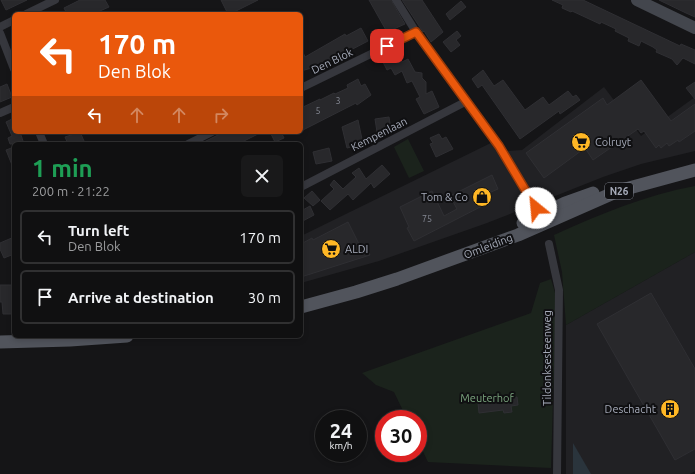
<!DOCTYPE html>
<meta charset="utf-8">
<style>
body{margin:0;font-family:Ubuntu,sans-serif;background:#19191a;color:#f1f3f6;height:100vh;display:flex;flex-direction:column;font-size:15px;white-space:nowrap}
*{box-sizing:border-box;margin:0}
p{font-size:13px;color:#9c9d9f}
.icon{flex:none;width:22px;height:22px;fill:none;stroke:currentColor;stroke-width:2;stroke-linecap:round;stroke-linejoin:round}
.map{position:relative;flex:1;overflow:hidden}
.sheet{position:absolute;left:12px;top:142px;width:291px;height:196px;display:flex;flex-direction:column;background:#101011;border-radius:6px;box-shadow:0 2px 6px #0003,0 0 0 1px #303031}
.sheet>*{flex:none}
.banner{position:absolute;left:12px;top:12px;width:291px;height:122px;border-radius:6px;box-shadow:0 2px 6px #0003,0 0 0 1px #303031;background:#ea580c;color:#fff;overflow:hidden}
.speed{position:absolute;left:315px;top:410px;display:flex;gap:8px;font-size:20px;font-weight:700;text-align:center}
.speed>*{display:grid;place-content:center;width:52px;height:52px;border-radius:50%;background:#101011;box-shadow:0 2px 6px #0003,0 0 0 1px #303031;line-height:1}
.speed small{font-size:10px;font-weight:400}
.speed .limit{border:6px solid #d22;background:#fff;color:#111}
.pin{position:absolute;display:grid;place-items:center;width:34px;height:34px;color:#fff;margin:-17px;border-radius:8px;box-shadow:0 2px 6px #0006}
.me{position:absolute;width:44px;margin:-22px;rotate:332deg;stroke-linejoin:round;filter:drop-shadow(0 0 3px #0008)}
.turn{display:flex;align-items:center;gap:14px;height:84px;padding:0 20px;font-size:18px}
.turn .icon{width:52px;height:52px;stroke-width:2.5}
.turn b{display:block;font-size:28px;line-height:34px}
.lanes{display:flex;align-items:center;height:38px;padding:0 20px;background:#0003;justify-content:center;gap:20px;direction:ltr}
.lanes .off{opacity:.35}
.round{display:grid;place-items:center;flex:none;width:42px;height:42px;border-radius:6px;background:#19191a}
.overview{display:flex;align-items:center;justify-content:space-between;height:68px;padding:0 20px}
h1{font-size:24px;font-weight:700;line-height:30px;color:#1e9e55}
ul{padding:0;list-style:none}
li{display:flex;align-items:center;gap:12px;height:54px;margin:0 8px 6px;padding:0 12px;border:2px solid #303031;border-radius:6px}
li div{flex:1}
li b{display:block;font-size:15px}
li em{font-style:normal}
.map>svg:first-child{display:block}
</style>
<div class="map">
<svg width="695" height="474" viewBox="0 0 695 474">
<rect width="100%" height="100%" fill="#151517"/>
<g fill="#212124">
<path d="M 604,87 L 641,136 L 695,97 L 695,151 L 641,164 L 603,177 L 487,223 L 379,261 L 301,283 L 301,236 L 499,139 L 507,151 L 522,150 Z"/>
<path d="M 695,252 L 695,471 L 690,474 L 566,474 L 566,325 Z"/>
</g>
<g fill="#1b231c">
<path d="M 408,139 L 424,171 L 409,178 L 394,147 Z"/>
<path d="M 695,186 L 695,252 L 566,325 L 562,272 L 554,235 C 600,214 646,195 695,186 Z"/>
<path d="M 551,279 L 556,296 L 551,468 L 428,462 L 418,441 L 418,419 L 407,419 L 394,392 L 376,385 L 362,373 L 531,313 L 540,283 Z"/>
</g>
<path fill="#2a343c" d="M 573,443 L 591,474 L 573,474 Z"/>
<g fill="#28282b" stroke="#2f2f33">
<path d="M 1,0 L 27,0 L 6,10 Z"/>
<path d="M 80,0 L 105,0 L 109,7 L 93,14 L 92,12 L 88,14 L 67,14 L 64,8 Z"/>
<path d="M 221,0 L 258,0 L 230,14 L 228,14 Z"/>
<path d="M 369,0 L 391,0 L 405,24 L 387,32 Z"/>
<path d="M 402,0 L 422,0 L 443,32 L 431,42 L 424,31 L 423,32 L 421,29 Z"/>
<path d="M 552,0 L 583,0 L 680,46 L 681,44 L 695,50 L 695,64 L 683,58 L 677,65 L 672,59 L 656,52 L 657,50 L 653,47 L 641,41 L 639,46 L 628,41 L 629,38 L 615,31 L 616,29 L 601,22 L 600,24 L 572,11 L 571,12 L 562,8 L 563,5 Z"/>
<path d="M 659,0 L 695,0 L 695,17 L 686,13 Z"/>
<path d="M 461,1 L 466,7 L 450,20 L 446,14 Z"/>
<path d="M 361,28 L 368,41 L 322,65 L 301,71 L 301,48 L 305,57 L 345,34 L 346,36 Z"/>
<path d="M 457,31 L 461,36 L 456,40 L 460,45 L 451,52 L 443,42 Z"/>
<path d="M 398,54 L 402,62 L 408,59 L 415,72 L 422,73 L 422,78 L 426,82 L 426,94 L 432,91 L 439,107 L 424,114 L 416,99 L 420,97 L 412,81 L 407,83 L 402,71 L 395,75 L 391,68 L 387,70 L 383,62 Z"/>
<path d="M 483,70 L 494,86 L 503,80 L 525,110 L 543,97 L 549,105 L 568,91 L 573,97 L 576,95 L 580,100 L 560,114 L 559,111 L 520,139 L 482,85 L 478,88 L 472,79 Z"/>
<path d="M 358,79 L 361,86 L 365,84 L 371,95 L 357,105 L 356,103 L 301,131 L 301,108 L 320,99 L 320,100 L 334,93 L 335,94 L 348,88 L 347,85 Z"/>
<path d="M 641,80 L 671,121 L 695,104 L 695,131 L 679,142 L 678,140 L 669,146 L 667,143 L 661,148 L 659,145 L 656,148 L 644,131 L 641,133 L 638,129 L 593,160 L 585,148 L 544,178 L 526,153 L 603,98 L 607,105 Z"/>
<path d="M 695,82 L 695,99 L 686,88 Z"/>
<path d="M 7,84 L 12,97 L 0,102 L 0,87 Z"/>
<path d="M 389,117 L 391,130 L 377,132 L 375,119 Z"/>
<path d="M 14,118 L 14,132 L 20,132 L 24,144 L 10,144 L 8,138 L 12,136 L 6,122 Z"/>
<path d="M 358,120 L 363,144 L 347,148 L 342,127 Z"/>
<path d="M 80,132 L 84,141 L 82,142 L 83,144 L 68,144 L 65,137 Z"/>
<path d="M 224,132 L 262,132 L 238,144 L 200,144 Z"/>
<path d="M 270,132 L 281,132 L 284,138 L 275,142 Z"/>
<path d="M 439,134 L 442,139 L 446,137 L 453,149 L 436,157 L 430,144 L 433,143 L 430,138 Z"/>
<path d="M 14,147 L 14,170 L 6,150 Z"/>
<path d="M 329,148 L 332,161 L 316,164 L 313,152 Z"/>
<path d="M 382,165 L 390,174 L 374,188 L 371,183 L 353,200 L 348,194 L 330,210 L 321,201 L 334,189 L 330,185 L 334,180 L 343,189 L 356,177 L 352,173 L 359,168 L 366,179 Z"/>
<path d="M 492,175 L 498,189 L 484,195 L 488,203 L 414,241 L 407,228 L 409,227 L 400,207 L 432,191 L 444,216 L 457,209 L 450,196 Z"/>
<path d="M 312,191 L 320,200 L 313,206 L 304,198 Z"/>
<path d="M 310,206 L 314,215 L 301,222 L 301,211 Z"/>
<path d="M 348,222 L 362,250 L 366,248 L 370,255 L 301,277 L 301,244 L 312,238 L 313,240 Z"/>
<path d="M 14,237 L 14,254 L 4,258 L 0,249 L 0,243 Z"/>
<path d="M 0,285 L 12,285 L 12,304 L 14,304 L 14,314 L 3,314 L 2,302 L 0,302 Z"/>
<path d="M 651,293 L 695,369 L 695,449 L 675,460 L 597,324 Z"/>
<path d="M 517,397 L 518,405 L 511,406 L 512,412 L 504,413 L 503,410 L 479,413 L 478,403 Z"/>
</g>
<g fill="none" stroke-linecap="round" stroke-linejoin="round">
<g stroke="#36373d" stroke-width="8">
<path d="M 396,0 L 416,32 L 499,145 L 542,218"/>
<path d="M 26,14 L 55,0"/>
<path d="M 0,27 L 14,20"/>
<path d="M 0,33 L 14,69"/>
<path d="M 301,88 L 416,32"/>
<path d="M 0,113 L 14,107"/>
<path d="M 39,132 L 44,144"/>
<path d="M 188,144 L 212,132"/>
<path d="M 301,187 L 467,101"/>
<path d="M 549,244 L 559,290 L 557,474"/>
</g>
<path stroke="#43464d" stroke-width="12" d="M 637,0 L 695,28"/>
<g stroke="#51545c" stroke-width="13">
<path d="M 523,223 L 565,203 L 593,193"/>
<path d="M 301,307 L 356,292 L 397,279 L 518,235 L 618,191 L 695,170"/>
<path d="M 0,342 L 70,340 L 127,336"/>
</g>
</g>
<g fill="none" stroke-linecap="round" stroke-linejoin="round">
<defs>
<path id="route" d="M 387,46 L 416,32 L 499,146 L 536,208"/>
</defs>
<use href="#route" stroke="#983908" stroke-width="10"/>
<use href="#route" stroke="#ea580c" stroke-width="7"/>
</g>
<defs>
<symbol id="supermarket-disc" viewBox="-11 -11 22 22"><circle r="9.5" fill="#ffb725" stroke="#101012"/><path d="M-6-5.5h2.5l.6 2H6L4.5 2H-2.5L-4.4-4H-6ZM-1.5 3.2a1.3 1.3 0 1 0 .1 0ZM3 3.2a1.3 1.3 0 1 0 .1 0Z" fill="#111"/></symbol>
<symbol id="shop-disc" viewBox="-11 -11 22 22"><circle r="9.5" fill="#ffb725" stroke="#101012"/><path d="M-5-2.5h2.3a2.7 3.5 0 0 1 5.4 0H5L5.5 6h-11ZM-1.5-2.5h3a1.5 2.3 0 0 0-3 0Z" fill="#111"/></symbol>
<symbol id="building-disc" viewBox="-11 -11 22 22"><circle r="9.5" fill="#ffb725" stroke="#101012"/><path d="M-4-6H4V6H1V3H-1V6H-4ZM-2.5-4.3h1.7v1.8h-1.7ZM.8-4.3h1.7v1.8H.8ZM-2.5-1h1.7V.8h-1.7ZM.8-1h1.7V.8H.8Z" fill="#111"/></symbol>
</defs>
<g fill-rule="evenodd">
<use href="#supermarket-disc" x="570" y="131" width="22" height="22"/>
<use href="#shop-disc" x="471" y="186" width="22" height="22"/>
<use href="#supermarket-disc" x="320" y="238" width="22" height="22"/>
<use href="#building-disc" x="659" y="398" width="22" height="22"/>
</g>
<g text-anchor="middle" stroke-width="4" stroke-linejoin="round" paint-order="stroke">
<g font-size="9" fill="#868a95">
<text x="338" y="104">3</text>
<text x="318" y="114">5</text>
<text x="427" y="222">75</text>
</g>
<rect fill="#101012" stroke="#797c87" stroke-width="1" x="605" y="183" width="28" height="16" rx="3"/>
<g font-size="10" font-weight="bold" fill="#a6abb9">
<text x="619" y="195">N26</text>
</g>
<g font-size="11" fill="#a6abb9" stroke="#101012">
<text transform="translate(332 61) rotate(-26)" y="4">Den Blok</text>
<text transform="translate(379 134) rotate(-27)" y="4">Kempenlaan</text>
<text transform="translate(488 246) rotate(-21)" y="4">Omleiding</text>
<text transform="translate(547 358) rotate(-90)" y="4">Tildonksesteenweg</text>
</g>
<g font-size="11" fill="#a6abb9" stroke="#101012" text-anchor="start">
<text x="595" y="146">Colruyt</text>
<text x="468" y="201" text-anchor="end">Tom &amp; Co</text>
<text x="345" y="253">ALDI</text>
<text x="656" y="413" text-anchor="end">Deschacht</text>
</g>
<g font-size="11" fill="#7ba57e" stroke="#101012">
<text x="487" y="402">Meuterhof</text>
</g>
</g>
</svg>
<div class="speed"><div>24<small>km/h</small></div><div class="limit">30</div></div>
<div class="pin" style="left:387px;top:46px;background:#d93025"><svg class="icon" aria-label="arrive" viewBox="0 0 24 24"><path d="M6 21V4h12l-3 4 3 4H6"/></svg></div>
<svg class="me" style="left:536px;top:208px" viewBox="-20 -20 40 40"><circle r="19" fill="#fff"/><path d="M0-13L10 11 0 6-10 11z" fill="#ea580c"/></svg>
<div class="banner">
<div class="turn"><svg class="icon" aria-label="left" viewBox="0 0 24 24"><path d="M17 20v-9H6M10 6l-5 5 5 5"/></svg><div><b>170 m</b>Den Blok</div></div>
<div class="lanes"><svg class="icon" aria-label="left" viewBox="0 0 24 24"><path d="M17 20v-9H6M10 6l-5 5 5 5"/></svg><svg class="icon off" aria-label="ahead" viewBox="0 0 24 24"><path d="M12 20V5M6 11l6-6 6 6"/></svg><svg class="icon off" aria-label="ahead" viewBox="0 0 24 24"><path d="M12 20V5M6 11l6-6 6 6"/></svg><svg class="icon off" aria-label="right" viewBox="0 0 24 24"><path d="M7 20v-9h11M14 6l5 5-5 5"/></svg></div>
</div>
<section class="sheet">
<div class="overview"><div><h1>1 min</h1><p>200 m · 21:22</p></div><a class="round"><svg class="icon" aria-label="close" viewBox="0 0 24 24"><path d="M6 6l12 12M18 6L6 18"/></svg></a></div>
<ul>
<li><svg class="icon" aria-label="left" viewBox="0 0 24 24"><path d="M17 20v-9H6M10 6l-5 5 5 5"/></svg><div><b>Turn left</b><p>Den Blok</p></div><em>170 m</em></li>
<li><svg class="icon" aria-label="arrive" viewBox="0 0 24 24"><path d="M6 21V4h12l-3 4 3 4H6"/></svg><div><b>Arrive at destination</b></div><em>30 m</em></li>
</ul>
</section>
</div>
